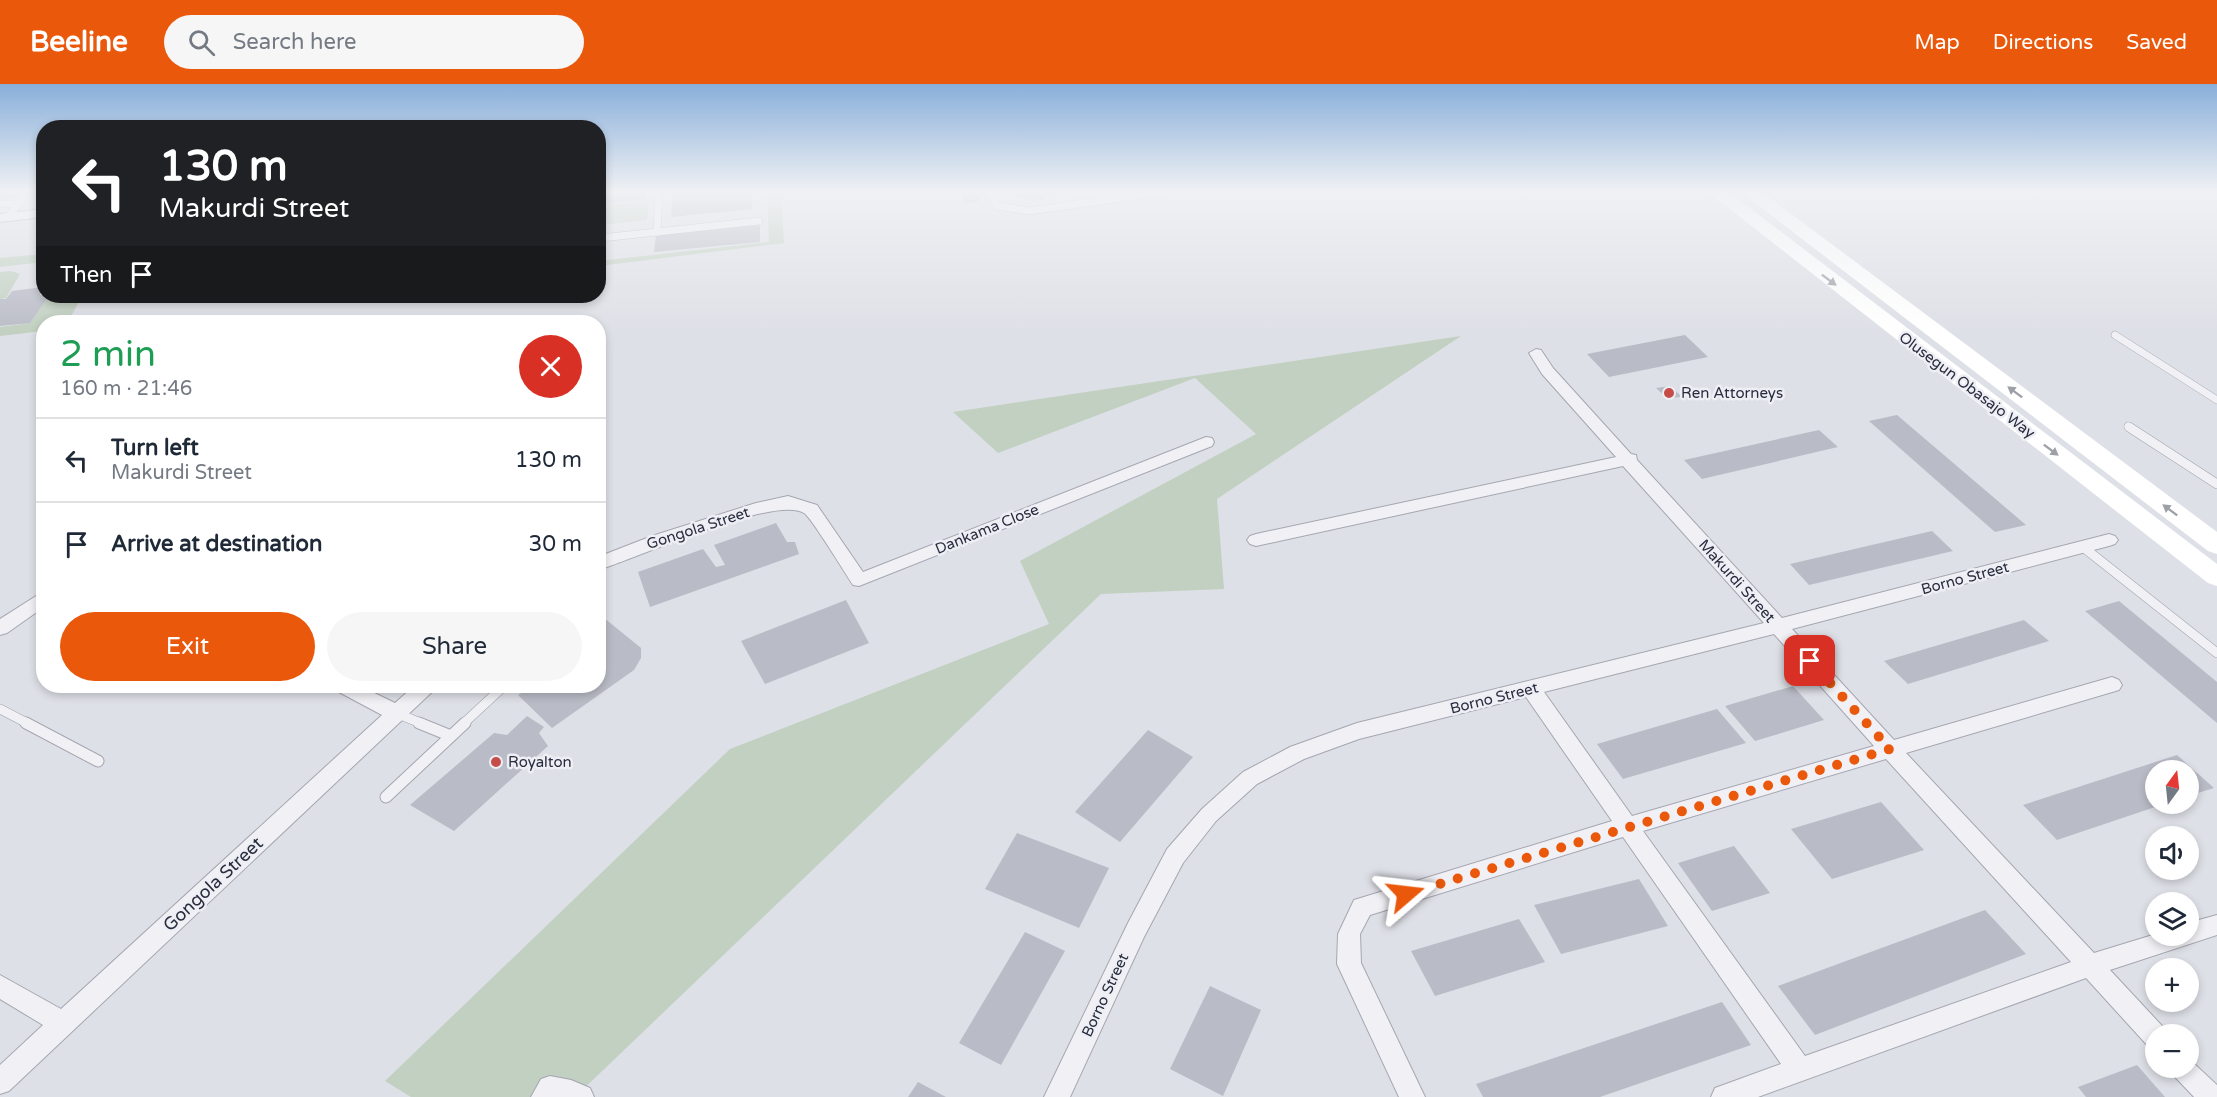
<!DOCTYPE html>
<meta charset="utf-8">
<style>
body{margin:0;font-family:"Varela Round",sans-serif;background:#f6f6f7;color:#1f2937;height:100vh;display:flex;flex-direction:column;font-size:22px;white-space:nowrap}
*{box-sizing:border-box;margin:0}
p{font-size:20px;color:#747a83}
.icon{flex:none;width:33px;height:33px;fill:none;stroke:currentColor;stroke-width:2;stroke-linecap:round;stroke-linejoin:round}
.map{position:relative;flex:1;overflow:hidden}
.sheet{position:absolute;left:36px;top:231px;width:570px;height:378px;display:flex;flex-direction:column;background:#fff;border-radius:24px;box-shadow:0 3px 9px #0003}
.sheet>*{flex:none}
.banner{position:absolute;left:36px;top:36px;width:570px;height:183px;border-radius:24px;box-shadow:0 3px 9px #0003;background:#202124;color:#fff;overflow:hidden}
.needle{width:39px;rotate:15deg}
.controls{position:absolute;left:2145px;top:676px;display:grid;gap:12px}
.controls a{display:grid;place-items:center;width:54px;height:54px;border-radius:50%;background:#fff;box-shadow:0 3px 9px #0003;font-size:30px}
.pin{position:absolute;display:grid;place-items:center;width:51px;height:51px;color:#fff;margin:-26px;border-radius:12px;box-shadow:0 3px 9px #0006}
.me{position:absolute;width:66px;margin:-33px;rotate:73deg;stroke-linejoin:round;filter:drop-shadow(0 0 4px #0008)}
.turn{display:flex;align-items:center;gap:21px;height:126px;padding:0 24px;font-size:27px}
.turn .icon{width:78px;height:78px;stroke-width:2.5}
.turn b{display:block;font-size:42px;line-height:51px}
.then{display:flex;align-items:center;height:57px;padding:0 24px;background:#0003;gap:12px;font-size:22px}
.round{display:grid;place-items:center;flex:none;width:63px;height:63px;border-radius:32px;background:#f6f6f7}
.head{display:flex;align-items:center;justify-content:space-between;height:102px;padding:0 24px}
h1{font-size:36px;font-weight:600;line-height:45px;color:#1e9e55}
.action{display:flex;gap:12px;margin-top:auto;padding:12px 24px}
.action a{flex:1;height:69px;border-radius:36px;background:#ea580c;color:#fff;font-size:24px;font-weight:600;line-height:69px;text-align:center}
.action a+a{background:#f6f6f7;color:#1f2937}
ul{padding:0;list-style:none}
li{display:flex;align-items:center;gap:18px;height:84px;padding:0 24px;border-top:2px solid #e0e1e3}
li div{flex:1}
li b{display:block;font-size:22px}
li em{font-style:normal}
header{display:flex;align-items:center;gap:36px;box-sizing:border-box;height:84px;padding:0 30px;background:#ea580c;color:#fff}
header strong{font-size:28px}
nav{display:flex;gap:33px;margin-inline-start:auto;font-size:21px}
.search{width:420px;height:54px;background:#f6f6f7;display:flex;align-items:center;gap:15px;box-sizing:border-box;padding:0 21px;border-radius:33px;color:#747a83;font-size:22px}
.map>svg:first-child{display:block}
</style>
<header>
<strong>Beeline</strong>
<div class="search"><svg class="icon" aria-label="search" viewBox="0 0 24 24"><circle cx="10" cy="10" r="6"/><path d="M15 15l6 6"/></svg>Search here</div>
<nav><a>Map</a><a>Directions</a><a>Saved</a></nav>
</header>
<div class="map">
<svg width="2217" height="1013" viewBox="0 0 2217 1013">
<rect width="100%" height="100%" fill="#dee0e7"/>
<g fill="#c1d0c0">
<path d="M 767,108 L 781,108 L 784,159 L 599,182 L 599,177 L 769,158 Z"/>
<path d="M 649,117 L 647,136 L 599,141 L 599,121 Z"/>
<path d="M 43,170 L 43,178 L 0,183 L 0,174 Z"/>
<path d="M 11,187 L 20,190 L 6,214 L 0,215 L 0,188 Z"/>
<path d="M 49,212 L 82,212 L 68,238 L 44,238 L 43,247 L 0,252 L 0,243 L 30,239 Z"/>
<path d="M 1461,252 L 1217,415 L 1224,505 L 1101,510 L 575,1013 L 411,1013 L 385,997 L 730,665 L 1049,540 L 1020,477 L 1256,350 L 1195,294 L 998,369 L 953,328 Z"/>
</g>
<g fill="#b9bbc6">
<path d="M 0,108 L 44,108 L 44,111 L 0,116 Z"/>
<path d="M 645,108 L 645,116 L 599,120 L 600,113 Z"/>
<path d="M 673,108 L 752,108 L 752,125 L 671,133 Z"/>
<path d="M 960,108 L 977,108 L 981,117 L 965,120 Z"/>
<path d="M 1016,108 L 1053,108 L 1056,109 L 1051,113 L 1047,112 L 1042,116 L 1036,114 L 1033,117 L 1013,111 Z"/>
<path d="M 760,141 L 760,158 L 654,168 L 656,151 Z"/>
<path d="M 44,203 L 40,211 L 49,212 L 30,239 L 0,242 L 0,215 L 6,215 L 12,207 Z"/>
<path d="M 1685,251 L 1708,273 L 1609,293 L 1587,270 Z"/>
<path d="M 1670,302 L 1682,313 L 1667,314 L 1656,304 Z"/>
<path d="M 1897,331 L 2026,441 L 1995,448 L 1869,337 Z"/>
<path d="M 1819,346 L 1838,363 L 1702,395 L 1684,376 Z"/>
<path d="M 776,439 L 787,458 L 795,458 L 799,470 L 650,523 L 638,488 L 703,465 L 716,483 L 725,481 L 714,461 Z"/>
<path d="M 1932,447 L 1953,467 L 1809,501 L 1790,480 Z"/>
<path d="M 846,516 L 869,559 L 765,600 L 741,557 Z"/>
<path d="M 2119,517 L 2217,598 L 2217,639 L 2085,527 Z"/>
<path d="M 598,529 L 641,564 L 641,574 L 634,586 L 552,644 L 518,611 L 534,602 L 598,602 Z"/>
<path d="M 2024,536 L 2049,557 L 1908,600 L 1884,577 Z"/>
<path d="M 1793,602 L 1824,636 L 1755,657 L 1725,622 Z"/>
<path d="M 1717,625 L 1746,659 L 1623,695 L 1597,660 Z"/>
<path d="M 527,632 L 544,643 L 539,649 L 548,662 L 454,747 L 410,721 L 494,649 L 507,651 Z"/>
<path d="M 1148,646 L 1193,673 L 1120,758 L 1075,728 Z"/>
<path d="M 2177,671 L 2214,704 L 2188,712 L 2188,687 L 2156,687 L 2156,720 L 2164,720 L 2057,756 L 2023,721 Z"/>
<path d="M 1881,718 L 1924,766 L 1832,795 L 1791,745 Z"/>
<path d="M 1017,749 L 1109,784 L 1079,844 L 985,805 Z"/>
<path d="M 1734,762 L 1770,809 L 1712,827 L 1678,779 Z"/>
<path d="M 1639,795 L 1668,842 L 1561,870 L 1534,821 Z"/>
<path d="M 1985,826 L 2026,870 L 1815,951 L 1778,902 Z"/>
<path d="M 1519,835 L 1545,878 L 1435,912 L 1411,867 Z"/>
<path d="M 1025,848 L 1065,867 L 1001,981 L 959,959 Z"/>
<path d="M 1210,902 L 1261,926 L 1223,1012 L 1170,985 Z"/>
<path d="M 1722,918 L 1751,961 L 1600,1013 L 1483,1013 L 1476,1000 Z"/>
<path d="M 2137,981 L 2165,1013 L 2086,1013 L 2078,1003 Z"/>
<path d="M 918,998 L 946,1013 L 908,1013 Z"/>
</g>
<g fill="none" stroke-linecap="round" stroke-linejoin="round">
<defs>
<g id="service-far2">
<path d="M 988,108 L 997,122 L 1029,127 L 1164,108"/>
<path d="M 0,120 L 18,120"/>
<path d="M 8,133 L 23,114"/>
<path d="M 657,148 L 659,108"/>
<path d="M 601,154 L 759,137"/>
<path d="M 2115,251 L 2217,316"/>
<path d="M 2128,342 L 2131,344"/>
</g>
<g id="service-far1">
<path d="M 2129,343 L 2217,400"/>
<path d="M 2083,463 L 2217,569"/>
<path d="M 0,625 L 29,640"/>
<path d="M 396,629 L 423,640"/>
<path d="M 463,640 L 504,602"/>
</g>
<g id="service">
<path d="M 26,639 L 98,677"/>
<path d="M 419,639 L 451,652"/>
<path d="M 386,713 L 465,639"/>
</g>
<g id="minor">
<path d="M 44,125 L 44,133 L 0,138 L 0,130 Z"/>
<path d="M 1536,265 L 1541,266 L 1553,284 L 1631,370 L 1636,371 L 1637,376 L 1782,534 L 2109,450 L 2115,452 L 2118,456 L 2115,460 L 2109,462 L 1792,545 L 1894,656 L 2112,593 L 2119,596 L 2122,601 L 2119,606 L 1906,669 L 2094,869 L 2156,850 L 2156,852 L 2188,852 L 2188,839 L 2217,831 L 2217,851 L 2110,886 L 2165,945 L 2167,951 L 2156,951 L 2156,965 L 2147,961 L 2086,894 L 1758,1013 L 1711,1013 L 1715,1004 L 1781,980 L 1623,753 L 1370,831 L 1360,850 L 1361,879 L 1425,1013 L 1399,1013 L 1337,880 L 1338,850 L 1354,816 L 1612,737 L 1526,613 L 1359,655 L 1304,675 L 1257,700 L 1216,737 L 1183,779 L 1144,853 L 1070,1013 L 1044,1013 L 1128,839 L 1167,765 L 1202,725 L 1243,688 L 1290,663 L 1357,639 L 1764,539 L 1623,382 L 1256,462 L 1250,460 L 1247,456 L 1250,452 L 1256,450 L 1616,373 L 1542,290 L 1529,269 ZM 1774,550 L 1874,662 L 1632,732 L 1544,608 ZM 1886,675 L 2071,878 L 1805,972 L 1643,747 Z"/>
<path d="M 1206,353 L 1212,354 L 1214,358 L 1212,362 L 859,502 L 853,501 C 845,489 811,433 804,429 C 773,411 636,475 598,486 L 598,473 L 652,452 L 756,419 L 788,412 L 817,421 L 863,488 Z"/>
<path d="M 44,507 L 44,523 L 7,549 L 0,551 L 0,535 Z"/>
<path d="M 335,602 L 360,602 L 395,619 L 414,602 L 436,602 L 433,607 L 9,1007 L 0,1010 L 0,981 L 43,941 L 0,915 L 0,891 L 61,925 L 382,631 L 337,607 Z"/>
<path d="M 2188,974 L 2217,1001 L 2217,1013 L 2194,1013 L 2175,993 L 2172,984 L 2188,984 Z"/>
<path d="M 550,992 L 571,996 L 590,1004 L 594,1013 L 531,1013 L 541,995 Z"/>
</g>
</defs>
<use href="#service-far2" stroke="#a4a6b1" stroke-width="8"/>
<use href="#service-far1" stroke="#a4a6b1" stroke-width="10"/>
<use href="#service" stroke="#a4a6b1" stroke-width="13"/>
<use href="#minor" stroke="#a4a6b1" stroke-width="2"/>
<use href="#service-far2" stroke="#f1f1f5" stroke-width="7"/>
<use href="#service-far1" stroke="#f1f1f5" stroke-width="9"/>
<use href="#service" stroke="#f1f1f5" stroke-width="11"/>
<use href="#minor" fill="#f1f1f5" fill-rule="evenodd"/>
<g fill="#fff" fill-rule="evenodd">
<path d="M 1708,108 L 1729,108 L 2217,480 L 2217,502 L 2208,499 Z"/>
<path d="M 1741,108 L 1762,108 L 2217,448 L 2217,470 L 2208,467 Z"/>
</g>
</g>
<defs><path id="oneway-solid" d="M-6-.8H1V-3.2L6.5 0L1 3.2V.8H-6Z" transform="scale(1.5)"/></defs>
<g fill="#9ea0a8">
<use href="#oneway-solid" transform="translate(1829 196) rotate(37)"/>
<use href="#oneway-solid" transform="translate(2015 308) rotate(-143)"/>
<use href="#oneway-solid" transform="translate(2051 366) rotate(37)"/>
<use href="#oneway-solid" transform="translate(2170 426) rotate(-143)"/>
</g>
<linearGradient id="sky" x2="0" y2="1"><stop stop-color="#89afda"/><stop offset="0.43" stop-color="#f0f1f4"/><stop offset="1" stop-color="#f0f1f4" stop-opacity="0"/></linearGradient>
<rect width="2217" height="250" fill="url(#sky)"/>
<g fill="none" stroke-linecap="round" stroke-linejoin="round">
<path stroke="#ea580c" stroke-width="10" stroke-dasharray="0 18" d="M 1406,810 L 1890,665 L 1810,577"/>
</g>
<g fill="#c64c49" stroke="#edeff5" stroke-width="2">
<circle cx="1669" cy="309" r="6"/>
<circle cx="496" cy="678" r="6"/>
</g>
<g text-anchor="middle" stroke-width="5" stroke-linejoin="round" paint-order="stroke">
<g font-size="15" fill="#282c3d" stroke="#edeff5">
<text transform="translate(1967 301) rotate(37)" y="5">Olusegun Obasajo Way</text>
<text transform="translate(698 444) rotate(-18)" y="5">Gongola Street</text>
<text transform="translate(987 445) rotate(-22)" y="5">Dankama Close</text>
<text transform="translate(1965 494) rotate(-15)" y="5">Borno Street</text>
<text transform="translate(1737 497) rotate(48)" y="5">Makurdi Street</text>
<text transform="translate(1494 614) rotate(-14)" y="5">Borno Street</text>
<text transform="translate(1105 911) rotate(-65)" y="5">Borno Street</text>
</g>
<g font-size="15" fill="#282c3d" stroke="#edeff5" text-anchor="start">
<text x="1681" y="314">Ren Attorneys</text>
<text x="508" y="683">Royalton</text>
</g>
<g font-size="18" fill="#282c3d" stroke="#edeff5">
<text transform="translate(213 800) rotate(-43)" y="6">Gongola Street</text>
</g>
</g>
</svg>
<div class="controls">
<a><svg class="needle" viewBox="-14 -14 28 28"><path d="M0-13l5 13h-10z" fill="#e53935"/><path d="M0 13l5-13h-10z" fill="#747a83"/></svg></a>
<a><svg class="icon" aria-label="sound" viewBox="0 0 24 24"><path d="M4 9h4l5-4v14l-5-4H4zM17 9q2 3 0 6"/></svg></a>
<a><svg class="icon" aria-label="layers" viewBox="0 0 24 24"><path d="M12 4l9 5-9 5-9-5zM3 14l9 5 9-5"/></svg></a>
<a>+</a>
<a>−</a>
</div>
<div class="pin" style="left:1810px;top:577px;background:#d93025"><svg class="icon" aria-label="arrive" viewBox="0 0 24 24"><path d="M6 21V4h12l-3 4 3 4H6"/></svg></div>
<svg class="me" style="left:1406px;top:810px" viewBox="-20 -20 40 40"><path d="M0-17L14 15 0 8-14 15z" fill="#ea580c" stroke="#fff" stroke-width="4"/></svg>
<div class="banner">
<div class="turn"><svg class="icon" aria-label="left" viewBox="0 0 24 24"><path d="M17 20v-9H6M10 6l-5 5 5 5"/></svg><div><b>130 m</b>Makurdi Street</div></div>
<div class="then">Then<svg class="icon" aria-label="arrive" viewBox="0 0 24 24"><path d="M6 21V4h12l-3 4 3 4H6"/></svg></div>
</div>
<section class="sheet">
<div class="head"><div><h1>2 min</h1><p>160 m · 21:46</p></div><a class="round" style="background:#d93025;color:#fff"><svg class="icon" aria-label="close" viewBox="0 0 24 24"><path d="M6 6l12 12M18 6L6 18"/></svg></a></div>
<ul>
<li><svg class="icon" aria-label="left" viewBox="0 0 24 24"><path d="M17 20v-9H6M10 6l-5 5 5 5"/></svg><div><b>Turn left</b><p>Makurdi Street</p></div><em>130 m</em></li>
<li><svg class="icon" aria-label="arrive" viewBox="0 0 24 24"><path d="M6 21V4h12l-3 4 3 4H6"/></svg><div><b>Arrive at destination</b></div><em>30 m</em></li>
</ul>
<div class="action"><a>Exit</a><a>Share</a></div>
</section>
</div>
